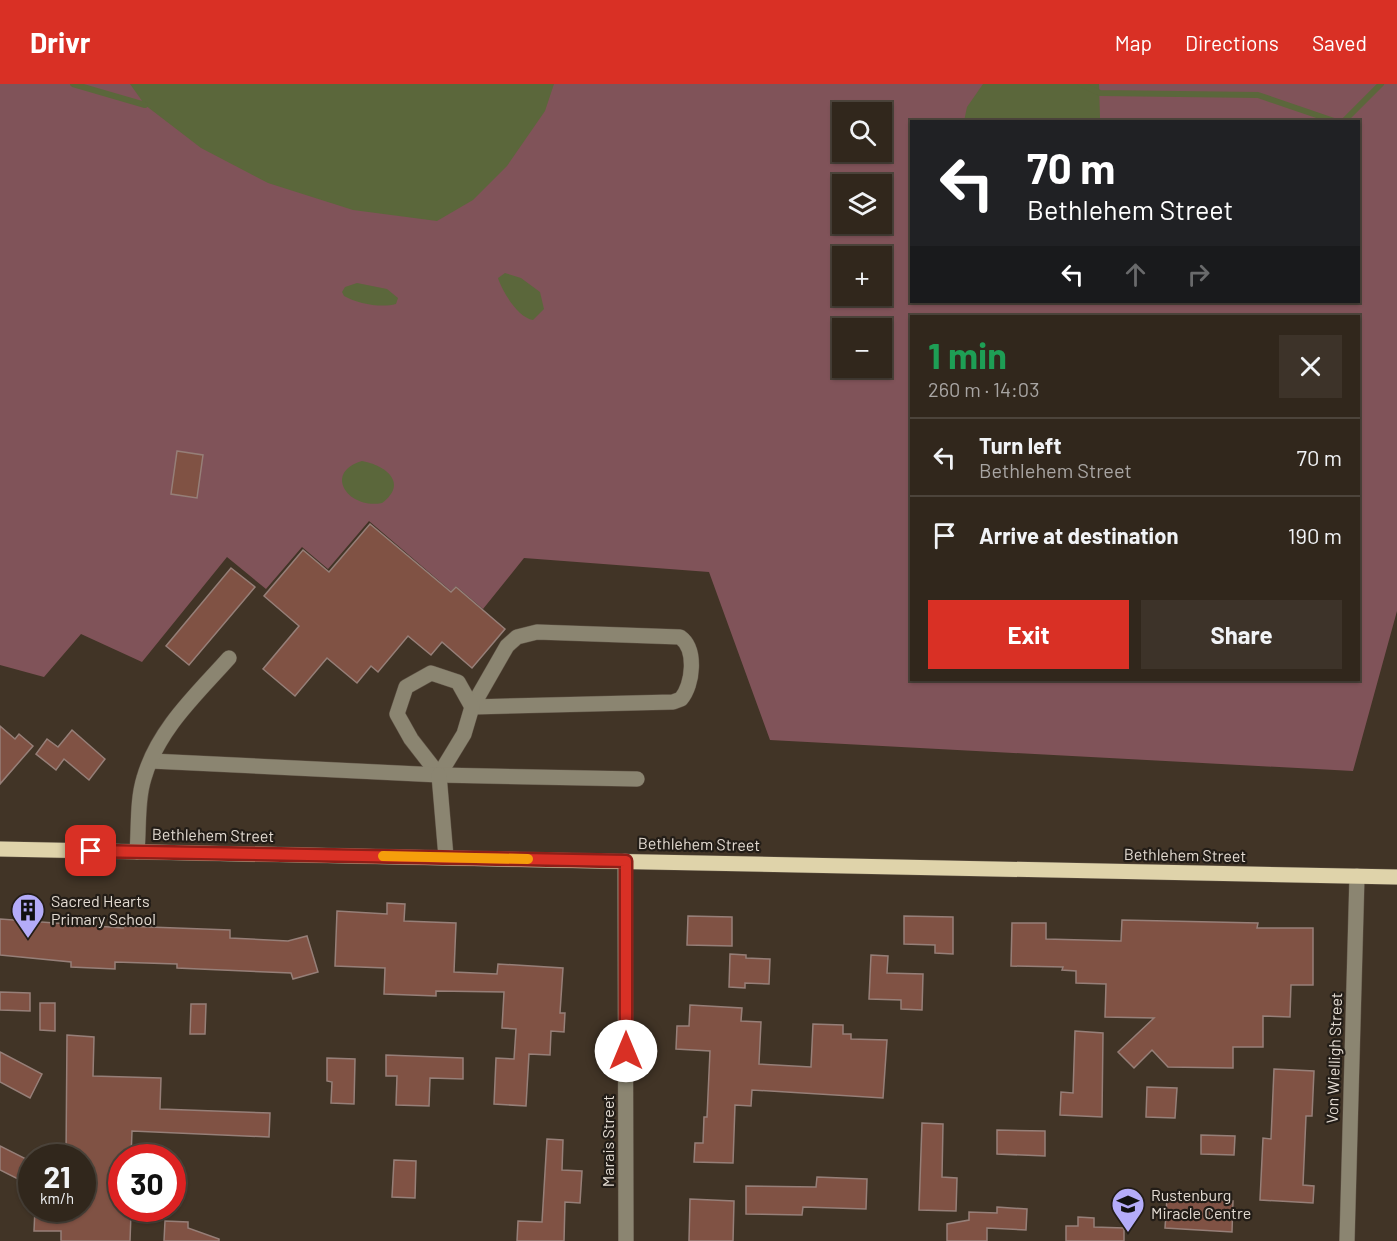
<!DOCTYPE html>
<meta charset="utf-8">
<style>
body{margin:0;font-family:Barlow,sans-serif;background:#3d3329;color:#f1f3f6;height:100vh;display:flex;flex-direction:column;font-size:22px;white-space:nowrap}
*{box-sizing:border-box;margin:0}
p{font-size:20px;color:#a8a5a3}
.icon{flex:none;width:33px;height:33px;fill:none;stroke:currentColor;stroke-width:2;stroke-linecap:round;stroke-linejoin:round}
.map{position:relative;flex:1;overflow:hidden}
.sheet{position:absolute;left:910px;top:231px;width:450px;height:366px;display:flex;flex-direction:column;background:#31271c;border-radius:0px;box-shadow:0 2px 4px #0004,0 0 0 2px #4c443b}
.sheet>*{flex:none}
.guide{position:absolute;left:910px;top:36px;width:450px;height:183px;border-radius:0px;box-shadow:0 2px 4px #0004,0 0 0 2px #4c443b;background:#202124;color:#fff;overflow:hidden}
.buttons{position:absolute;left:832px;top:18px;display:grid;gap:12px}
.buttons a{display:grid;place-items:center;width:60px;height:60px;border-radius:0px;background:#31271c;box-shadow:0 2px 4px #0004,0 0 0 2px #4c443b;font-size:30px}
.speed{position:absolute;left:18px;top:1060px;display:flex;gap:12px;font-size:30px;font-weight:700;text-align:center}
.speed>*{display:grid;place-content:center;width:78px;height:78px;border-radius:50%;background:#31271c;box-shadow:0 2px 4px #0004,0 0 0 2px #4c443b;line-height:1}
.speed small{font-size:15px;font-weight:400}
.speed .limit{border:9px solid #d22;background:#fff;color:#111}
.pin{position:absolute;display:grid;place-items:center;width:51px;height:51px;color:#fff;margin:-26px;border-radius:12px;box-shadow:0 3px 9px #0006}
.me{position:absolute;width:66px;margin:-33px;rotate:0deg;stroke-linejoin:round;filter:drop-shadow(0 0 4px #0008)}
.turn{display:flex;align-items:center;gap:21px;height:126px;padding:0 18px;font-size:27px}
.turn .icon{width:78px;height:78px;stroke-width:2.5}
.turn b{display:block;font-size:42px;line-height:51px}
.lanes{display:flex;align-items:center;height:57px;padding:0 18px;background:#0003;justify-content:center;gap:30px;direction:ltr}
.lanes .off{opacity:.35}
.round{display:grid;place-items:center;flex:none;width:63px;height:63px;border-radius:0px;background:#3d3329}
.head{display:flex;align-items:center;justify-content:space-between;height:102px;padding:0 18px}
h1{font-size:36px;font-weight:700;line-height:45px;color:#1e9e55}
.cta{display:flex;gap:12px;margin-top:auto;padding:12px 18px}
.cta a{flex:1;height:69px;border-radius:0px;background:#d93025;color:#fff;font-size:24px;font-weight:700;line-height:69px;text-align:center}
.cta a+a{background:#3d3329;color:#f1f3f6}
ul{padding:0;list-style:none}
li{display:flex;align-items:center;gap:18px;height:78px;padding:0 18px;border-top:2px solid #4c443b}
li div{flex:1}
li b{display:block;font-size:22px}
li em{font-style:normal}
header{display:flex;align-items:center;gap:36px;box-sizing:border-box;height:84px;padding:0 30px;background:#d93025;color:#fff}
header strong{font-size:28px}
nav{display:flex;gap:33px;margin-inline-start:auto;font-size:21px}
.map>svg:first-child{display:block}
</style>
<header>
<strong>Drivr</strong>
<nav><a>Map</a><a>Directions</a><a>Saved</a></nav>
</header>
<div class="map">
<svg width="1397" height="1157" viewBox="0 0 1397 1157">
<rect width="100%" height="100%" fill="#413426"/>
<path fill="#805359" fill-rule="evenodd" d="M 0,0 L 1397,0 L 1397,527 L 1353,687 L 770,656 L 709,488 L 524,474 L 483,525 L 456,502 L 451,507 L 369,437 L 328,485 L 302,463 L 266,505 L 227,473 L 142,578 L 81,550 L 44,593 L 0,581 ZM 843,28 L 882,28 L 882,68 L 843,68 ZM 912,38 L 1359,38 L 1359,218 L 912,218 ZM 843,100 L 882,100 L 882,140 L 843,140 ZM 843,172 L 882,172 L 882,212 L 843,212 ZM 912,232 L 1359,232 L 1359,596 L 912,596 ZM 843,244 L 882,244 L 882,284 L 843,284 Z"/>
<g fill="#5b673b">
<path d="M 130,0 L 554,0 L 545,27 L 507,82 L 473,116 L 437,137 L 353,126 L 268,99 L 201,64 L 145,21 Z"/>
<path d="M 983,0 L 1099,0 L 1100,34 L 1098,38 L 964,37 L 967,23 Z"/>
<path d="M 505,189 L 521,194 L 540,208 L 544,225 L 533,236 C 518,234 502,207 498,194 Z"/>
<path d="M 357,199 L 387,205 L 398,214 L 396,220 C 381,224 358,220 344,212 L 342,208 L 345,203 Z"/>
<path d="M 362,377 C 385,381 409,399 382,419 C 349,426 322,389 362,377 Z"/>
</g>
<g fill="none" stroke-linecap="round" stroke-linejoin="round">
<g stroke="#5b673b" stroke-width="6">
<path d="M 73,0 L 145,21"/>
<path d="M 1081,0 L 1100,9 L 1258,11 L 1337,38"/>
<path d="M 1343,38 L 1381,0"/>
</g>
</g>
<g fill="#805244" stroke="#967f78" stroke-width="1.5">
<path d="M 177,367 L 203,371 L 197,414 L 171,410 Z"/>
<path d="M 370,440 L 451,508 L 456,503 L 505,545 L 472,584 L 442,558 L 431,571 L 408,552 L 378,588 L 371,582 L 357,599 L 327,574 L 295,612 L 263,585 L 299,542 L 264,512 L 303,466 L 329,488 Z"/>
<path d="M 231,484 L 255,503 L 189,581 L 166,562 Z"/>
<path d="M 0,642 L 15,655 L 19,650 L 33,662 L 0,700 Z"/>
<path d="M 72,646 L 105,675 L 89,696 L 64,675 L 56,686 L 36,670 L 47,655 L 58,663 Z"/>
<path d="M 387,819 L 405,820 L 404,837 L 456,839 L 454,888 L 497,890 L 498,880 L 563,884 L 560,929 L 565,929 L 564,948 L 551,947 L 550,971 L 529,970 L 526,1022 L 494,1020 L 496,974 L 514,975 L 516,945 L 502,944 L 504,908 L 436,907 L 436,912 L 384,910 L 385,884 L 335,882 L 337,827 L 387,830 Z"/>
<path d="M 688,832 L 732,833 L 732,862 L 687,861 Z"/>
<path d="M 904,832 L 953,833 L 953,870 L 935,869 L 935,861 L 904,860 Z"/>
<path d="M 0,835 L 123,844 L 123,842 L 230,846 L 230,854 L 288,857 L 307,852 L 318,888 L 293,895 L 291,889 L 177,884 L 177,880 L 115,878 L 115,885 L 71,883 L 71,878 L 0,871 Z"/>
<path d="M 1122,836 L 1258,839 L 1257,844 L 1313,844 L 1313,901 L 1291,901 L 1290,933 L 1263,932 L 1263,963 L 1233,963 L 1233,984 L 1168,983 L 1152,966 L 1134,984 L 1118,968 L 1154,934 L 1105,933 L 1106,900 L 1076,899 L 1076,887 L 1062,886 L 1063,883 L 1011,882 L 1012,839 L 1046,839 L 1046,855 L 1121,857 Z"/>
<path d="M 730,870 L 746,871 L 746,874 L 770,875 L 769,900 L 745,899 L 745,904 L 729,903 Z"/>
<path d="M 871,871 L 888,872 L 887,889 L 923,890 L 922,926 L 901,925 L 901,916 L 869,915 Z"/>
<path d="M 0,908 L 30,909 L 30,927 L 0,926 Z"/>
<path d="M 40,919 L 55,919 L 55,947 L 40,946 Z"/>
<path d="M 191,920 L 206,920 L 205,950 L 190,950 Z"/>
<path d="M 690,921 L 742,924 L 741,937 L 761,938 L 759,980 L 811,983 L 813,940 L 843,941 L 843,950 L 851,950 L 851,955 L 887,956 L 883,1014 L 752,1006 L 751,1022 L 735,1021 L 733,1079 L 694,1078 L 695,1059 L 703,1059 L 704,1033 L 707,1033 L 710,967 L 676,965 L 677,942 L 689,942 Z"/>
<path d="M 1075,947 L 1103,949 L 1102,1033 L 1060,1031 L 1061,1008 L 1073,1009 Z"/>
<path d="M 67,951 L 94,953 L 93,992 L 161,994 L 160,1025 L 270,1029 L 269,1053 L 132,1047 L 131,1074 L 122,1074 L 122,1129 L 131,1129 L 130,1157 L 61,1157 L 61,1147 L 34,1147 L 35,1125 L 82,1125 L 82,1074 L 66,1074 Z"/>
<path d="M 0,968 L 42,990 L 30,1014 L 0,998 Z"/>
<path d="M 386,971 L 463,974 L 463,995 L 430,994 L 429,1022 L 396,1021 L 397,992 L 386,992 Z"/>
<path d="M 327,974 L 355,975 L 354,1020 L 331,1019 L 332,998 L 327,997 Z"/>
<path d="M 1274,985 L 1314,987 L 1312,1032 L 1306,1032 L 1303,1101 L 1314,1102 L 1313,1119 L 1260,1116 L 1263,1054 L 1271,1055 Z"/>
<path d="M 1147,1003 L 1177,1004 L 1175,1034 L 1146,1033 Z"/>
<path d="M 922,1039 L 943,1040 L 942,1093 L 957,1094 L 956,1127 L 919,1126 Z"/>
<path d="M 997,1046 L 1045,1047 L 1045,1072 L 997,1070 Z"/>
<path d="M 1201,1051 L 1235,1052 L 1234,1071 L 1201,1070 Z"/>
<path d="M 547,1055 L 563,1056 L 562,1086 L 582,1087 L 580,1119 L 565,1118 L 564,1157 L 517,1157 L 518,1137 L 542,1138 Z"/>
<path d="M 0,1062 L 32,1078 L 22,1097 L 0,1086 Z"/>
<path d="M 394,1076 L 416,1077 L 415,1114 L 392,1113 Z"/>
<path d="M 817,1093 L 867,1095 L 866,1125 L 803,1123 L 802,1131 L 746,1130 L 746,1102 L 816,1103 Z"/>
<path d="M 1167,1114 L 1233,1117 L 1232,1148 L 1165,1144 Z"/>
<path d="M 690,1115 L 734,1117 L 733,1157 L 689,1157 Z"/>
<path d="M 997,1123 L 1027,1125 L 1026,1146 L 987,1144 L 987,1157 L 947,1157 L 947,1140 L 969,1136 L 969,1128 L 997,1129 Z"/>
<path d="M 1078,1133 L 1094,1134 L 1094,1143 L 1124,1144 L 1124,1157 L 1066,1157 L 1066,1142 L 1078,1142 Z"/>
<path d="M 165,1137 L 188,1138 L 188,1144 L 219,1155 L 219,1157 L 164,1157 Z"/>
</g>
<g fill="none" stroke-linecap="round" stroke-linejoin="round">
<defs>
<g id="minor">
<path d="M 537,548 L 680,553 C 697,565 693,601 681,615 L 673,618 L 472,623 L 507,562 L 517,553 Z"/>
<path d="M 431,589 L 458,598 L 472,623 L 464,650 L 439,691 L 411,655 L 397,630 L 406,603 Z"/>
<path d="M 151,677 L 439,691 L 637,695"/>
<path d="M 439,691 L 446,773"/>
<path d="M 137,768 C 139,744 137,716 144,694 C 158,645 197,610 229,574"/>
<path d="M 625,777 L 626,1157"/>
<path d="M 1347,1157 L 1357,792"/>
</g>
<path id="major" d="M 0,765 L 1397,793"/>
</defs>
<use href="#minor" stroke="#5e5245" stroke-width="16"/>
<use href="#major" stroke="#5e5245" stroke-width="16"/>
<use href="#minor" stroke="#8b8571" stroke-width="15"/>
<use href="#major" stroke="#dfd3aa" stroke-width="15"/>
</g>
<g fill="none" stroke-linecap="round" stroke-linejoin="round">
<defs>
<path id="route" d="M 91,767 L 626,777 L 626,967"/>
</defs>
<use href="#route" stroke="#8d1f18" stroke-width="15"/>
<use href="#route" stroke="#d93025" stroke-width="10"/>
<path stroke="#f59e0b" stroke-width="10" d="M 383,772 L 528,775"/>
</g>
<defs>
<symbol id="building-pin" viewBox="-11 -11 22 30"><path d="M0 17L-7.5 6A9.5 9.5 0 1 1 7.5 6Z" fill="#b4acf9" stroke="#231d17"/><path d="M-4-6H4V6H1V3H-1V6H-4ZM-2.5-4.3h1.7v1.8h-1.7ZM.8-4.3h1.7v1.8H.8ZM-2.5-1h1.7V.8h-1.7ZM.8-1h1.7V.8H.8Z" fill="#111"/></symbol>
<symbol id="school-pin" viewBox="-11 -11 22 30"><path d="M0 17L-7.5 6A9.5 9.5 0 1 1 7.5 6Z" fill="#b4acf9" stroke="#231d17"/><path d="M0-5L7-2L0 1L-7-2ZM-4 1L0 2.5L4 1V4Q0 6-4 4Z" fill="#111"/></symbol>
</defs>
<g fill-rule="evenodd">
<use href="#building-pin" x="9" y="807" width="38" height="52"/>
<use href="#school-pin" x="1109" y="1101" width="38" height="52"/>
</g>
<g text-anchor="middle" stroke-width="4.5" stroke-linejoin="round" paint-order="stroke">
<g font-size="16" fill="#e3dbd2" stroke="#231d17">
<text transform="translate(213 751) rotate(1)" y="6">Bethlehem Street</text>
<text transform="translate(699 760) rotate(1)" y="6">Bethlehem Street</text>
<text transform="translate(1185 771) rotate(1)" y="6">Bethlehem Street</text>
<text transform="translate(1334 974) rotate(-88)" y="6">Von Wielligh Street</text>
<text transform="translate(608 1057) rotate(-90)" y="6">Marais Street</text>
</g>
<g font-size="16" fill="#e3dbd2" stroke="#231d17" text-anchor="start">
<text x="51" y="823">Sacred Hearts<tspan x="51" dy="18">Primary School</tspan></text>
<text x="1151" y="1117">Rustenburg<tspan x="1151" dy="18">Miracle Centre</tspan></text>
</g>
</g>
</svg>
<div class="buttons">
<a><svg class="icon" aria-label="search" viewBox="0 0 24 24"><circle cx="10" cy="10" r="6"/><path d="M15 15l6 6"/></svg></a>
<a><svg class="icon" aria-label="layers" viewBox="0 0 24 24"><path d="M12 4l9 5-9 5-9-5zM3 14l9 5 9-5"/></svg></a>
<a>+</a>
<a>−</a>
</div>
<div class="speed"><div>21<small>km/h</small></div><div class="limit">30</div></div>
<div class="pin" style="left:91px;top:767px;background:#d93025"><svg class="icon" aria-label="arrive" viewBox="0 0 24 24"><path d="M6 21V4h12l-3 4 3 4H6"/></svg></div>
<svg class="me" style="left:626px;top:967px" viewBox="-20 -20 40 40"><circle r="19" fill="#fff"/><path d="M0-13L10 11 0 6-10 11z" fill="#d93025"/></svg>
<div class="guide">
<div class="turn"><svg class="icon" aria-label="left" viewBox="0 0 24 24"><path d="M17 20v-9H6M10 6l-5 5 5 5"/></svg><div><b>70 m</b>Bethlehem Street</div></div>
<div class="lanes"><svg class="icon" aria-label="left" viewBox="0 0 24 24"><path d="M17 20v-9H6M10 6l-5 5 5 5"/></svg><svg class="icon off" aria-label="ahead" viewBox="0 0 24 24"><path d="M12 20V5M6 11l6-6 6 6"/></svg><svg class="icon off" aria-label="right" viewBox="0 0 24 24"><path d="M7 20v-9h11M14 6l5 5-5 5"/></svg></div>
</div>
<section class="sheet">
<div class="head"><div><h1>1 min</h1><p>260 m · 14:03</p></div><a class="round"><svg class="icon" aria-label="close" viewBox="0 0 24 24"><path d="M6 6l12 12M18 6L6 18"/></svg></a></div>
<ul>
<li><svg class="icon" aria-label="left" viewBox="0 0 24 24"><path d="M17 20v-9H6M10 6l-5 5 5 5"/></svg><div><b>Turn left</b><p>Bethlehem Street</p></div><em>70 m</em></li>
<li><svg class="icon" aria-label="arrive" viewBox="0 0 24 24"><path d="M6 21V4h12l-3 4 3 4H6"/></svg><div><b>Arrive at destination</b></div><em>190 m</em></li>
</ul>
<div class="cta"><a>Exit</a><a>Share</a></div>
</section>
</div>
